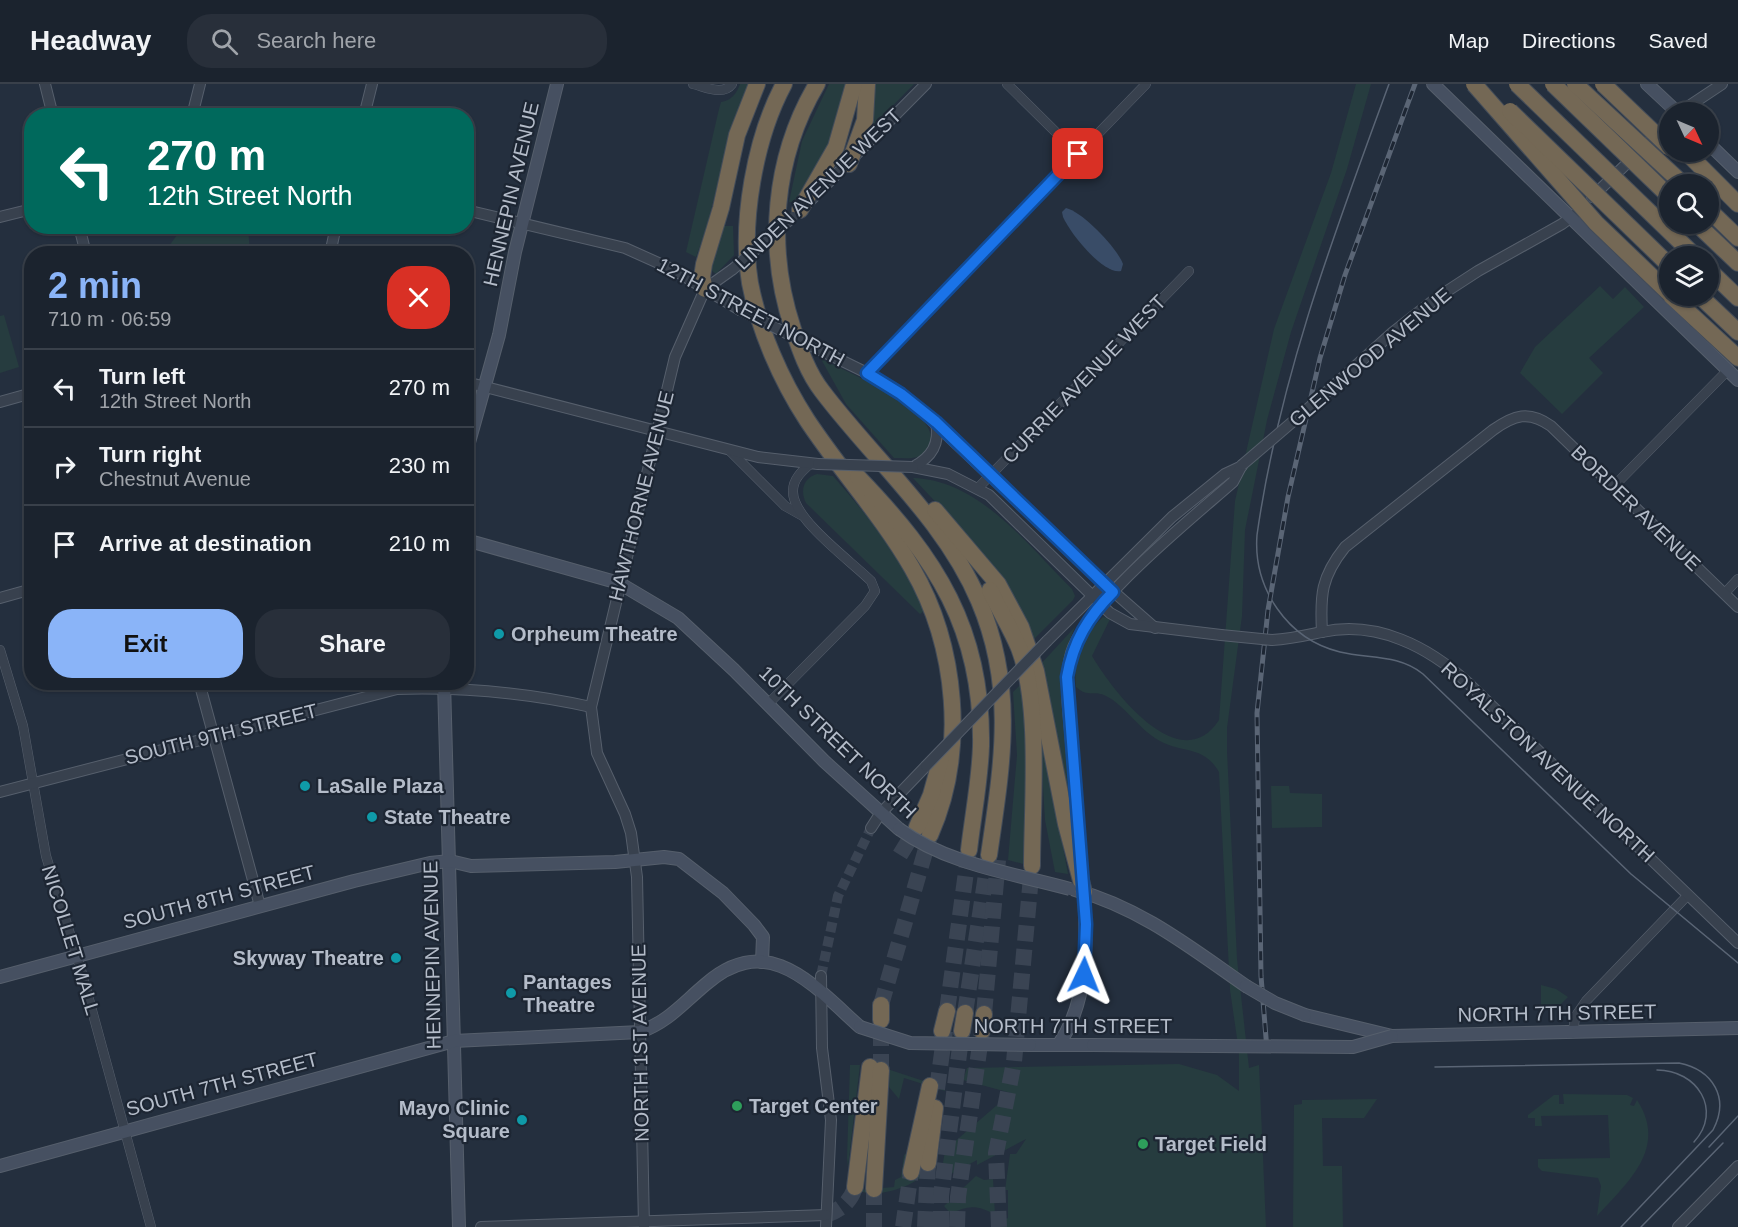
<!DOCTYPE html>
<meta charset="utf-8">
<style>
body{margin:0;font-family:Arial,sans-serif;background:#282f3a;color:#f1f3f6;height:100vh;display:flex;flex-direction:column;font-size:22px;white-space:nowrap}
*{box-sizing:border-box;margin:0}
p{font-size:20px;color:#a0a4aa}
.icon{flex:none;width:33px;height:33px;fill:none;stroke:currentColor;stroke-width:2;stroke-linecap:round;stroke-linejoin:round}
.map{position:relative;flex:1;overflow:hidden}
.sheet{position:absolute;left:24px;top:162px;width:450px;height:444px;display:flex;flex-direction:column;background:#1b232e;border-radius:24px;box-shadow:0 2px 4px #0004,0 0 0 2px #39404a}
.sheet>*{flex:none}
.banner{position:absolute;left:24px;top:24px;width:450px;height:126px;border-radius:24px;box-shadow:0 2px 4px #0004,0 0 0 2px #39404a;background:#00695c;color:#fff;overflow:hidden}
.needle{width:39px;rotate:134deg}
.buttons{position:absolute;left:1659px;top:18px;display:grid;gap:12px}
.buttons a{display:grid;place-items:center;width:60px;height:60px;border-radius:50%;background:#1b232e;box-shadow:0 2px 4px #0004,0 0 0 2px #39404a;font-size:30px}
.pin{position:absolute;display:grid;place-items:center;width:51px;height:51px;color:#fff;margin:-26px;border-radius:12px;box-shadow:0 3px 9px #0006}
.me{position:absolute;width:66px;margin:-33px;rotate:2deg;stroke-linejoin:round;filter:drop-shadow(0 0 4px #0008)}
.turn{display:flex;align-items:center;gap:21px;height:126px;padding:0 24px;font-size:27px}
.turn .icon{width:78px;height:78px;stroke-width:2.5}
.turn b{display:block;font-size:42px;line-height:51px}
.round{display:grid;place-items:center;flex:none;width:63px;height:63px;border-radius:24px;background:#282f3a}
.head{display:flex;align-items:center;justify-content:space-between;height:102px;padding:0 24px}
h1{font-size:36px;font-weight:600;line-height:45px;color:#8ab4f8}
.action{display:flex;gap:12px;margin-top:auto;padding:12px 24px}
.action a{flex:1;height:69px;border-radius:24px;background:#8ab4f8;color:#111;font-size:24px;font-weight:600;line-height:69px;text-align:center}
.action a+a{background:#282f3a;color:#f1f3f6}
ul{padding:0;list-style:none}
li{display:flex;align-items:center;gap:18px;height:78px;padding:0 24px;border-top:2px solid #39404a}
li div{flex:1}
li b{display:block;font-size:22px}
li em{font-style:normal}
header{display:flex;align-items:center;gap:36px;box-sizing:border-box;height:84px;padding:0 30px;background:#1b232e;border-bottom:2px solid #39404a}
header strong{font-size:28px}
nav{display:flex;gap:33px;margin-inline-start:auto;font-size:21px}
.search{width:420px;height:54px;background:#282f3a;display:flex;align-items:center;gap:15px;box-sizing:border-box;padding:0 21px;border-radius:24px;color:#a0a4aa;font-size:22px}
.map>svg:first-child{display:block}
</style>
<header>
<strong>Headway</strong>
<div class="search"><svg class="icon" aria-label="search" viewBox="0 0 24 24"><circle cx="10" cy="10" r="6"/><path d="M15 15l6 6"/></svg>Search here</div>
<nav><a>Map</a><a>Directions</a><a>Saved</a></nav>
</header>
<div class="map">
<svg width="1738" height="1143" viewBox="0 0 1738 1143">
<rect width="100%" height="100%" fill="#242f3e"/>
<g fill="#263c3f">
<path d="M 740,0 L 749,0 C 722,55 719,116 696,173 L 686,168 L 719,25 L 721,18 C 731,17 737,9 740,0 Z"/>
<path d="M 829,0 L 850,0 C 837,41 823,87 793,118 L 789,118 L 802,57 Z"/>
<path d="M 871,0 L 914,0 L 869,46 Z"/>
<path d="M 1356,0 L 1371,0 L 1347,85 L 1291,248 L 1267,336 L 1245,446 L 1242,532 L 1227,644 L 1227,667 L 1237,875 L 1249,984 L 1259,981 L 1266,1143 L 999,1143 L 1000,1137 L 1008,1134 L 1008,1106 L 1005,1106 L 1010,1070 L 1016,1070 L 1026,1055 L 977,1081 L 977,1076 L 947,1092 L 947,1089 L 941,1092 L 945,1066 L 1011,1009 L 963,996 L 967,984 L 1179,980 L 1217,991 L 1239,1007 L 1239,968 L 1230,906 L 1219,688 C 1203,661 1184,670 1160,657 C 1139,646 1126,622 1106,612 C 1095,606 1088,614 1076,603 C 1073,574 1082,553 1103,533 L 1110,535 L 1092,572 C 1112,606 1180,696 1219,636 L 1235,417 L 1274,245 L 1331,89 Z"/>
<path d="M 723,142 L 733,142 L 734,171 L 716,190 L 708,184 Z"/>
<path d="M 179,143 L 248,143 L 250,169 L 167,169 L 169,162 L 180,147 Z"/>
<path d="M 1600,202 L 1613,215 L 1625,203 L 1644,223 L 1589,274 L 1603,289 L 1562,330 L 1520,289 L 1535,263 Z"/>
<path d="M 4,231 L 19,283 L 0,289 L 0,232 Z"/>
<path d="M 821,275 C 845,287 944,327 930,362 C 923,377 908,374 894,374 L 846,320 Z"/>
<path d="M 817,390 L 833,392 C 870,434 903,476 924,527 L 920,530 L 806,419 C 800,407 803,394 817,390 Z"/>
<path d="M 913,394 C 980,396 1027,461 1072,505 L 1075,512 L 1073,516 L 1032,557 L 961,445 Z"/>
<path d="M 1075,543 C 1051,593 1069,675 1073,730 L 1070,731 L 1039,582 Z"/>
<path d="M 1023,598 L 1026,623 L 1027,781 L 1008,776 L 1017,671 L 1013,608 Z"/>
<path d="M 1040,654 L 1043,654 L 1068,790 L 1055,788 L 1045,736 Z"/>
<path d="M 1271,702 L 1289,702 L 1290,709 L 1322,710 L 1322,743 L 1272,744 Z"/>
<path d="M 1541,901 L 1556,905 L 1568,913 L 1559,922 L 1541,923 Z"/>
<path d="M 869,979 L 945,1004 L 945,1007 L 904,994 L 899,1015 L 889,1003 L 890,989 L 863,980 Z"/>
<path d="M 850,981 L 860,981 L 848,1083 L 847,1074 Z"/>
<path d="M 1563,1010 L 1627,1011 L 1633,1014 L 1630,1021 L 1634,1022 L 1637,1016 C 1668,1064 1629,1097 1597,1132 L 1601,1102 L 1598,1094 L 1542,1087 L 1538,1083 L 1538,1075 L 1610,1074 L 1608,1031 L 1541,1032 L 1542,1042 L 1535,1042 L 1535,1034 L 1528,1034 L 1528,1031 L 1554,1011 L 1559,1011 L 1559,1020 L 1564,1020 Z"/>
<path d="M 1377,1015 L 1364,1034 L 1322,1034 L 1323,1082 L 1342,1082 L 1343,1143 L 1293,1143 L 1294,1021 L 1302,1020 L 1302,1016 Z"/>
<path d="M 909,1067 L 905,1091 L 935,1076 C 929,1099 877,1117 858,1106 L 894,1103 L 895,1096 L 901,1093 L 904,1071 Z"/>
<path d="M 976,1092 L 984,1096 L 993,1095 L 995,1131 C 979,1121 967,1121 951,1130 L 944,1122 Z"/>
</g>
<path fill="#394c67" d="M 1066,124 C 1083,128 1117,164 1123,180 L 1121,187 C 1103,191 1070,149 1063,133 L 1062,128 Z"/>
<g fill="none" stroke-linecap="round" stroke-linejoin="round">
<path stroke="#3a4453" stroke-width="10" stroke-dasharray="10 5" stroke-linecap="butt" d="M 821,892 L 838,812 L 871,744"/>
<g stroke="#3a4453" stroke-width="16" stroke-dasharray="16 8" stroke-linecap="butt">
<path d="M 900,771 L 917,743"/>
<path d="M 881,921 L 930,751"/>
<path d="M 947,927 L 969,766"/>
<path d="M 965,929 L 989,771"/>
<path d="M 984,930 L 998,776"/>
<path d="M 881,986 L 881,936"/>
<path d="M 937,1005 L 945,947"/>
<path d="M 874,1105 L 874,1143"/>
<path d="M 826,1131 C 840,1126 851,1118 855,1103"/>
<path d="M 903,1143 L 911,1088"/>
<path d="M 925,1143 L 928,1079"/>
<path d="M 941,1143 L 941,1112 L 962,947"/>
<path d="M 957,1143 L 958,1113 L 982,947"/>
<path d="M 999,1143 L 996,1069 L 1014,978 L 1032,782"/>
</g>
<defs>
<g id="minor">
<path d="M 693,0 C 706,3 723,12 732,0"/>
<path d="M 1007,0 L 1078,70"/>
<path d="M 867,289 L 1146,0"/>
<path d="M 729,366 L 785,422 L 801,431"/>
<path d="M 1614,402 L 1728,286"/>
<path d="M 978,404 L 1189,187"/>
<path d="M 1725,509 L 1738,495"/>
<path d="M 0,566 L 23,642 L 46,772 L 81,886 L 151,1143"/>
<path d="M 768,620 L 865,522 L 875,507 L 871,497 C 851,477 792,435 793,407 C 793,395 802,387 810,380"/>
<path d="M 1573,949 L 1575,933 L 1586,917 L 1688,811"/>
</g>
<g id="tertiary">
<path d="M 45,0 L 53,32"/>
<path d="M 1680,28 L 1722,0"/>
<path d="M 192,32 L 200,0"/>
<path d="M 364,32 L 372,0"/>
<path d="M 1592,113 L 1670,38"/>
<path d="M 810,117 L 926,0"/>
<path d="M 466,126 L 625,164 L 674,186 L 740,226"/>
<path d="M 0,133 L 32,125"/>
<path d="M 79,142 L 86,170"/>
<path d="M 330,170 L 336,142"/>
<path d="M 705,205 L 733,185"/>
<path d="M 818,265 L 867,289 L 912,318 L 1098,494 L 1155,544"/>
<path d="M 466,298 L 758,373 L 818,380"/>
<path d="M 1318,316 L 1392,249 L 1438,213 L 1478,187 L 1562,140 L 1577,129"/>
<path d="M 0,318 L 32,309"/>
<path d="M 913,383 L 948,390 L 989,411 L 1110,529 L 1130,540 L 1221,551"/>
<path d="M 913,383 C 932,373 940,360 936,338"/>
<path d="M 0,514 L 32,505"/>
<path d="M 1322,548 C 1320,511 1321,493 1345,463 L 1493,346 C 1514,331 1529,326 1551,342 L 1738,523"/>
<path d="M 1272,556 C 1291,555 1303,552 1322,548 C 1377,536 1429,563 1468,599 L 1738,859"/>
<path d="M 1047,557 L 1172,433 L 1225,390 L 1242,382"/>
<path d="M 199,598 L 260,822"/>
<path d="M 0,708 L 397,605 C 462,603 528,609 591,623"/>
<path d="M 871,744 L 880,730 L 926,682"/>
<path d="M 1081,773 C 1078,735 1074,697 1071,659 C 1069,630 1063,597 1071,569 C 1086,519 1191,435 1233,398 L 1242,381"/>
<path d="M 821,892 L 822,964 L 831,1036 L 826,1143"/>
<path d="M 481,1143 L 826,1131"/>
<path d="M 644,1143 L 637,793 L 631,749 L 625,730 L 597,669 L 591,623 L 675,273 L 705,205"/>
<path d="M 1678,1143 L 1738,1082"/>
</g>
<g id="secondary">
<path d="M 1433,0 L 1738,296"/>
<path d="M 1647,0 L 1677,28"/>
<path d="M 1708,59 L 1738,88"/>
<path d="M 466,369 L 499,251 L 515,168 L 557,0"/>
<path d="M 466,456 L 619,499 L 678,534 L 734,586 L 824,677 L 899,745"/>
<path d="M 444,598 L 459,1143"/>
<path d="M 1075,806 C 1141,824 1191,864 1246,902"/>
<path d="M 0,893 L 354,797 L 430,779 L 450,777 L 471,782 L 615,778 L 664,773 L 679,775 L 723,809 L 754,841 L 763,853 L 762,878"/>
<path d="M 1305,931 L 1392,952 L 1738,944"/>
<path d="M 1059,960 C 1089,916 1087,859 1084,808"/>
<path d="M 1030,961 L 1093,961"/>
<path d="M 0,1082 L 454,957 L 640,948 C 669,937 682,920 706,900 C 768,846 813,901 860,943"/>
</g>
<g id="motorway">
<path d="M 784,0 C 755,54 740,138 750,199 C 759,246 781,296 807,336 C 840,386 882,432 912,484 C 957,562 967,668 930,751"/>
<path d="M 817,0 C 773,74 766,164 793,245 C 800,266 808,289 822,307 C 874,376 945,436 979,517 C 1016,604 1002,681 989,771"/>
<path d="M 1686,68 L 1738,120"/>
<path d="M 849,80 L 865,36 L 867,0"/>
<path d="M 1708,125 L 1738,154"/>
<path d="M 800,126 L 836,63 L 854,0"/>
<path d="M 1697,140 L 1738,179"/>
<path d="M 1708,185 L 1738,214"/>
<path d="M 705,205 L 702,193 L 704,180 L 721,124 L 737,51 L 757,0"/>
<path d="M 1671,212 L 1738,274"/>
<path d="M 1700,212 L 1738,248"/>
<path d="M 858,393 C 936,474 983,545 981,662 C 980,696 973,731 969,766"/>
<path d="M 935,426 L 998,500 L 1021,543 L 1036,587 L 1066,740 L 1084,808"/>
<path d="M 990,506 C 999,526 1011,544 1019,564 C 1041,621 1032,720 1032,782"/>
<path d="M 917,743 L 931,711 L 941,675"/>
<path d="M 881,921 L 881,936"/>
<path d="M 942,947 L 947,927"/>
<path d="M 962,947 L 965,929"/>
<path d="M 982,947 L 984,930"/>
<path d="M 928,1079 L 935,1024"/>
<path d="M 911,1088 L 930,1002"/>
<path d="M 855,1103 L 870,983"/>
<path d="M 874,1105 L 881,986"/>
</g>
</defs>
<use href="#minor" stroke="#565f6c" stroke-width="10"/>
<use href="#tertiary" stroke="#565f6c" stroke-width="12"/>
<use href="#secondary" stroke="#565f6c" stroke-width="14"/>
<use href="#motorway" stroke="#434c59" stroke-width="18"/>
<use href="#minor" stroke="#38414e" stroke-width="9"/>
<use href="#tertiary" stroke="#38414e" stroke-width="10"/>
<use href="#secondary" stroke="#465061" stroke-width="12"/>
<use href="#motorway" stroke="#746855" stroke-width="16"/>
<g stroke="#5a6575" stroke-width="1.5">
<path d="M 1389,0 C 1335,147 1279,295 1257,451 C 1253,504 1287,555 1340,568 C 1369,575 1398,570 1423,590 L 1631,790 L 1738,879"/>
<path d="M 1435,983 L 1679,979 C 1713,986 1730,1014 1713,1046 L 1621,1143"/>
<path d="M 1657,986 C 1697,986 1723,1026 1694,1058"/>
<path d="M 1709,1063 L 1738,1032"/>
<path d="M 1641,1143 L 1723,1059"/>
</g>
<defs>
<path id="rail" d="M 1267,966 L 1261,892 L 1257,629 L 1268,526 L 1288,413 L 1320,274 L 1345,191 L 1415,0"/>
</defs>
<use href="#rail" stroke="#5a6575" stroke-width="5"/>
<use href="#rail" stroke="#1d2633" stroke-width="3" stroke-dasharray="9" stroke-linecap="butt"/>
<defs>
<g id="tertiary-bridge">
<path d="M 733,185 L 793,133"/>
<path d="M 740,226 L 818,265"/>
<path d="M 818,380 L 913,383"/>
<path d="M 1242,381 L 1318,316"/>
<path d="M 1221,551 L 1272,556"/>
<path d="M 926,682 L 1047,557"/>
</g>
<g id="secondary-bridge">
<path d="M 899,745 C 949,781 1012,789 1070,805"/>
<path d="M 1246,902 L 1275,919 L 1305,931"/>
<path d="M 860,943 L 910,959 L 1030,961"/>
<path d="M 1093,961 L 1353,963 L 1392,952"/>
</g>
<g id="motorway-bridge">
<path d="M 1474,0 L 1596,139 L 1670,210"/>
<path d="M 1517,0 L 1695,172"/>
<path d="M 1553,0 L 1670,113"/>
<path d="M 1575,0 L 1683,100"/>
<path d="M 1603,0 L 1670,64"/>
<path d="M 1510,27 L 1670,182"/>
</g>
</defs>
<use href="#tertiary-bridge" stroke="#565f6c" stroke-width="12" stroke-linecap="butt"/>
<use href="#secondary-bridge" stroke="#565f6c" stroke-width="14" stroke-linecap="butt"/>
<use href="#motorway-bridge" stroke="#434c59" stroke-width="18" stroke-linecap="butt"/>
<use href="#tertiary-bridge" stroke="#38414e" stroke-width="10"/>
<use href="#secondary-bridge" stroke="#465061" stroke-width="12"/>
<use href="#motorway-bridge" stroke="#746855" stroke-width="16"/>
</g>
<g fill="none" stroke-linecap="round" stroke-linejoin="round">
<defs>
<path id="route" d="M 1078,70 L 867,289 L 901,310 L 936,338 L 1113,508 C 1088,533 1073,558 1067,593 L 1086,840 L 1084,891"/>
</defs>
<use href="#route" stroke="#114b97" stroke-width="15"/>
<use href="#route" stroke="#1a73e8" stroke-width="10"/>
</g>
<g fill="#0f9aa8" stroke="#1d2633" stroke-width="2">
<circle cx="499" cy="550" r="6"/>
<circle cx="305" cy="702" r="6"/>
<circle cx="372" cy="733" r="6"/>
<circle cx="396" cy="874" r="6"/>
<circle cx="511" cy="909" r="6"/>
<circle cx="522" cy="1036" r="6"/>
</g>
<g fill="#2e9e5b" stroke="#1d2633" stroke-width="2">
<circle cx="737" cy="1022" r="6"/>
<circle cx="1143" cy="1060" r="6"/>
</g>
<g text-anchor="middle" stroke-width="4.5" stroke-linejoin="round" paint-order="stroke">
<g font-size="20" fill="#b4bcc9" stroke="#1d2633">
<text transform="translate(818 105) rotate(-44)" y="7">LINDEN AVENUE WEST</text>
<text transform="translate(511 110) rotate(-77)" y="7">HENNEPIN AVENUE</text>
<text transform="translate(751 228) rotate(28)" y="7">12TH STREET NORTH</text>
<text transform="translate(1370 273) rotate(-40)" y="7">GLENWOOD AVENUE</text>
<text transform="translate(1084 295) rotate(-46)" y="7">CURRIE AVENUE WEST</text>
<text transform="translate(641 412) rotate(-76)" y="7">HAWTHORNE AVENUE</text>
<text transform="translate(1636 424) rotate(44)" y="7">BORDER AVENUE</text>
<text transform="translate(221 650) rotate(-14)" y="7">SOUTH 9TH STREET</text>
<text transform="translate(838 658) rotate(44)" y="7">10TH STREET NORTH</text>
<text transform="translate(1548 678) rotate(43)" y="7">ROYALSTON AVENUE NORTH</text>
<text transform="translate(219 813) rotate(-15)" y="7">SOUTH 8TH STREET</text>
<text transform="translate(71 856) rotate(73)" y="7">NICOLLET MALL</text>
<text transform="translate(432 871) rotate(-91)" y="7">HENNEPIN AVENUE</text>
<text transform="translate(1557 929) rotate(-1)" y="7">NORTH 7TH STREET</text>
<text x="1073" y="949">NORTH 7TH STREET</text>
<text transform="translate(640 959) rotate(-91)" y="7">NORTH 1ST AVENUE</text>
<text transform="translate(222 1000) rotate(-15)" y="7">SOUTH 7TH STREET</text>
</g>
<g font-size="20" font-weight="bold" fill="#b4bcc9" stroke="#1d2633" text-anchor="start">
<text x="511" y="557">Orpheum Theatre</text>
<text x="317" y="709">LaSalle Plaza</text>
<text x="384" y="740">State Theatre</text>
<text x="384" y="881" text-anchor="end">Skyway Theatre</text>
<text x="523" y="905">Pantages<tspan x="523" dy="23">Theatre</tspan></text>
<text x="749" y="1029">Target Center</text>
<text x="510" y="1031" text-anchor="end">Mayo Clinic<tspan x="510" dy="23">Square</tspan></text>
<text x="1155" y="1067">Target Field</text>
</g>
</g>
</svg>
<div class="buttons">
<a><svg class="needle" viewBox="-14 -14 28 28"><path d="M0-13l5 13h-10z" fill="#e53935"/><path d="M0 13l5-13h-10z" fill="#a0a4aa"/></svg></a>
<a><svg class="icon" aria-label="search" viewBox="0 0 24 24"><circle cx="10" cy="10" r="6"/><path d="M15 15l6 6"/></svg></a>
<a><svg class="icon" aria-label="layers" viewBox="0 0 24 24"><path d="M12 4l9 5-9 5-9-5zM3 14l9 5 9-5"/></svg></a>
</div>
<div class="pin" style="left:1078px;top:70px;background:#d93025"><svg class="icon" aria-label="arrive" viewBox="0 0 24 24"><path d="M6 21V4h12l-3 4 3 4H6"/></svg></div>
<svg class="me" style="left:1084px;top:891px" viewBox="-20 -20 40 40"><path d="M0-17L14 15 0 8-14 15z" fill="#1a73e8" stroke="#fff" stroke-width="4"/></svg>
<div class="banner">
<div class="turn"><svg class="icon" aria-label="left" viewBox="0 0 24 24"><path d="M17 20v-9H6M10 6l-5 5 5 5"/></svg><div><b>270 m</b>12th Street North</div></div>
</div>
<section class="sheet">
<div class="head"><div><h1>2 min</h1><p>710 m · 06:59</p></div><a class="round" style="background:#d93025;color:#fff"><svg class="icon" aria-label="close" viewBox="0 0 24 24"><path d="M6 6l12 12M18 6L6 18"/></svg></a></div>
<ul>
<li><svg class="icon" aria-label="left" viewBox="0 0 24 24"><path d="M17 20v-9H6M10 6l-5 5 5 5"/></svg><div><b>Turn left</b><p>12th Street North</p></div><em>270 m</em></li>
<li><svg class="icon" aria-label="right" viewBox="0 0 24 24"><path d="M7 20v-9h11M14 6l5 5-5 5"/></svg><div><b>Turn right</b><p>Chestnut Avenue</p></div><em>230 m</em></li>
<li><svg class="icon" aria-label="arrive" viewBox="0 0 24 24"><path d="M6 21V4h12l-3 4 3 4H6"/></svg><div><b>Arrive at destination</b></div><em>210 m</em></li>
</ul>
<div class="action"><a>Exit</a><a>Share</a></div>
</section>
</div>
